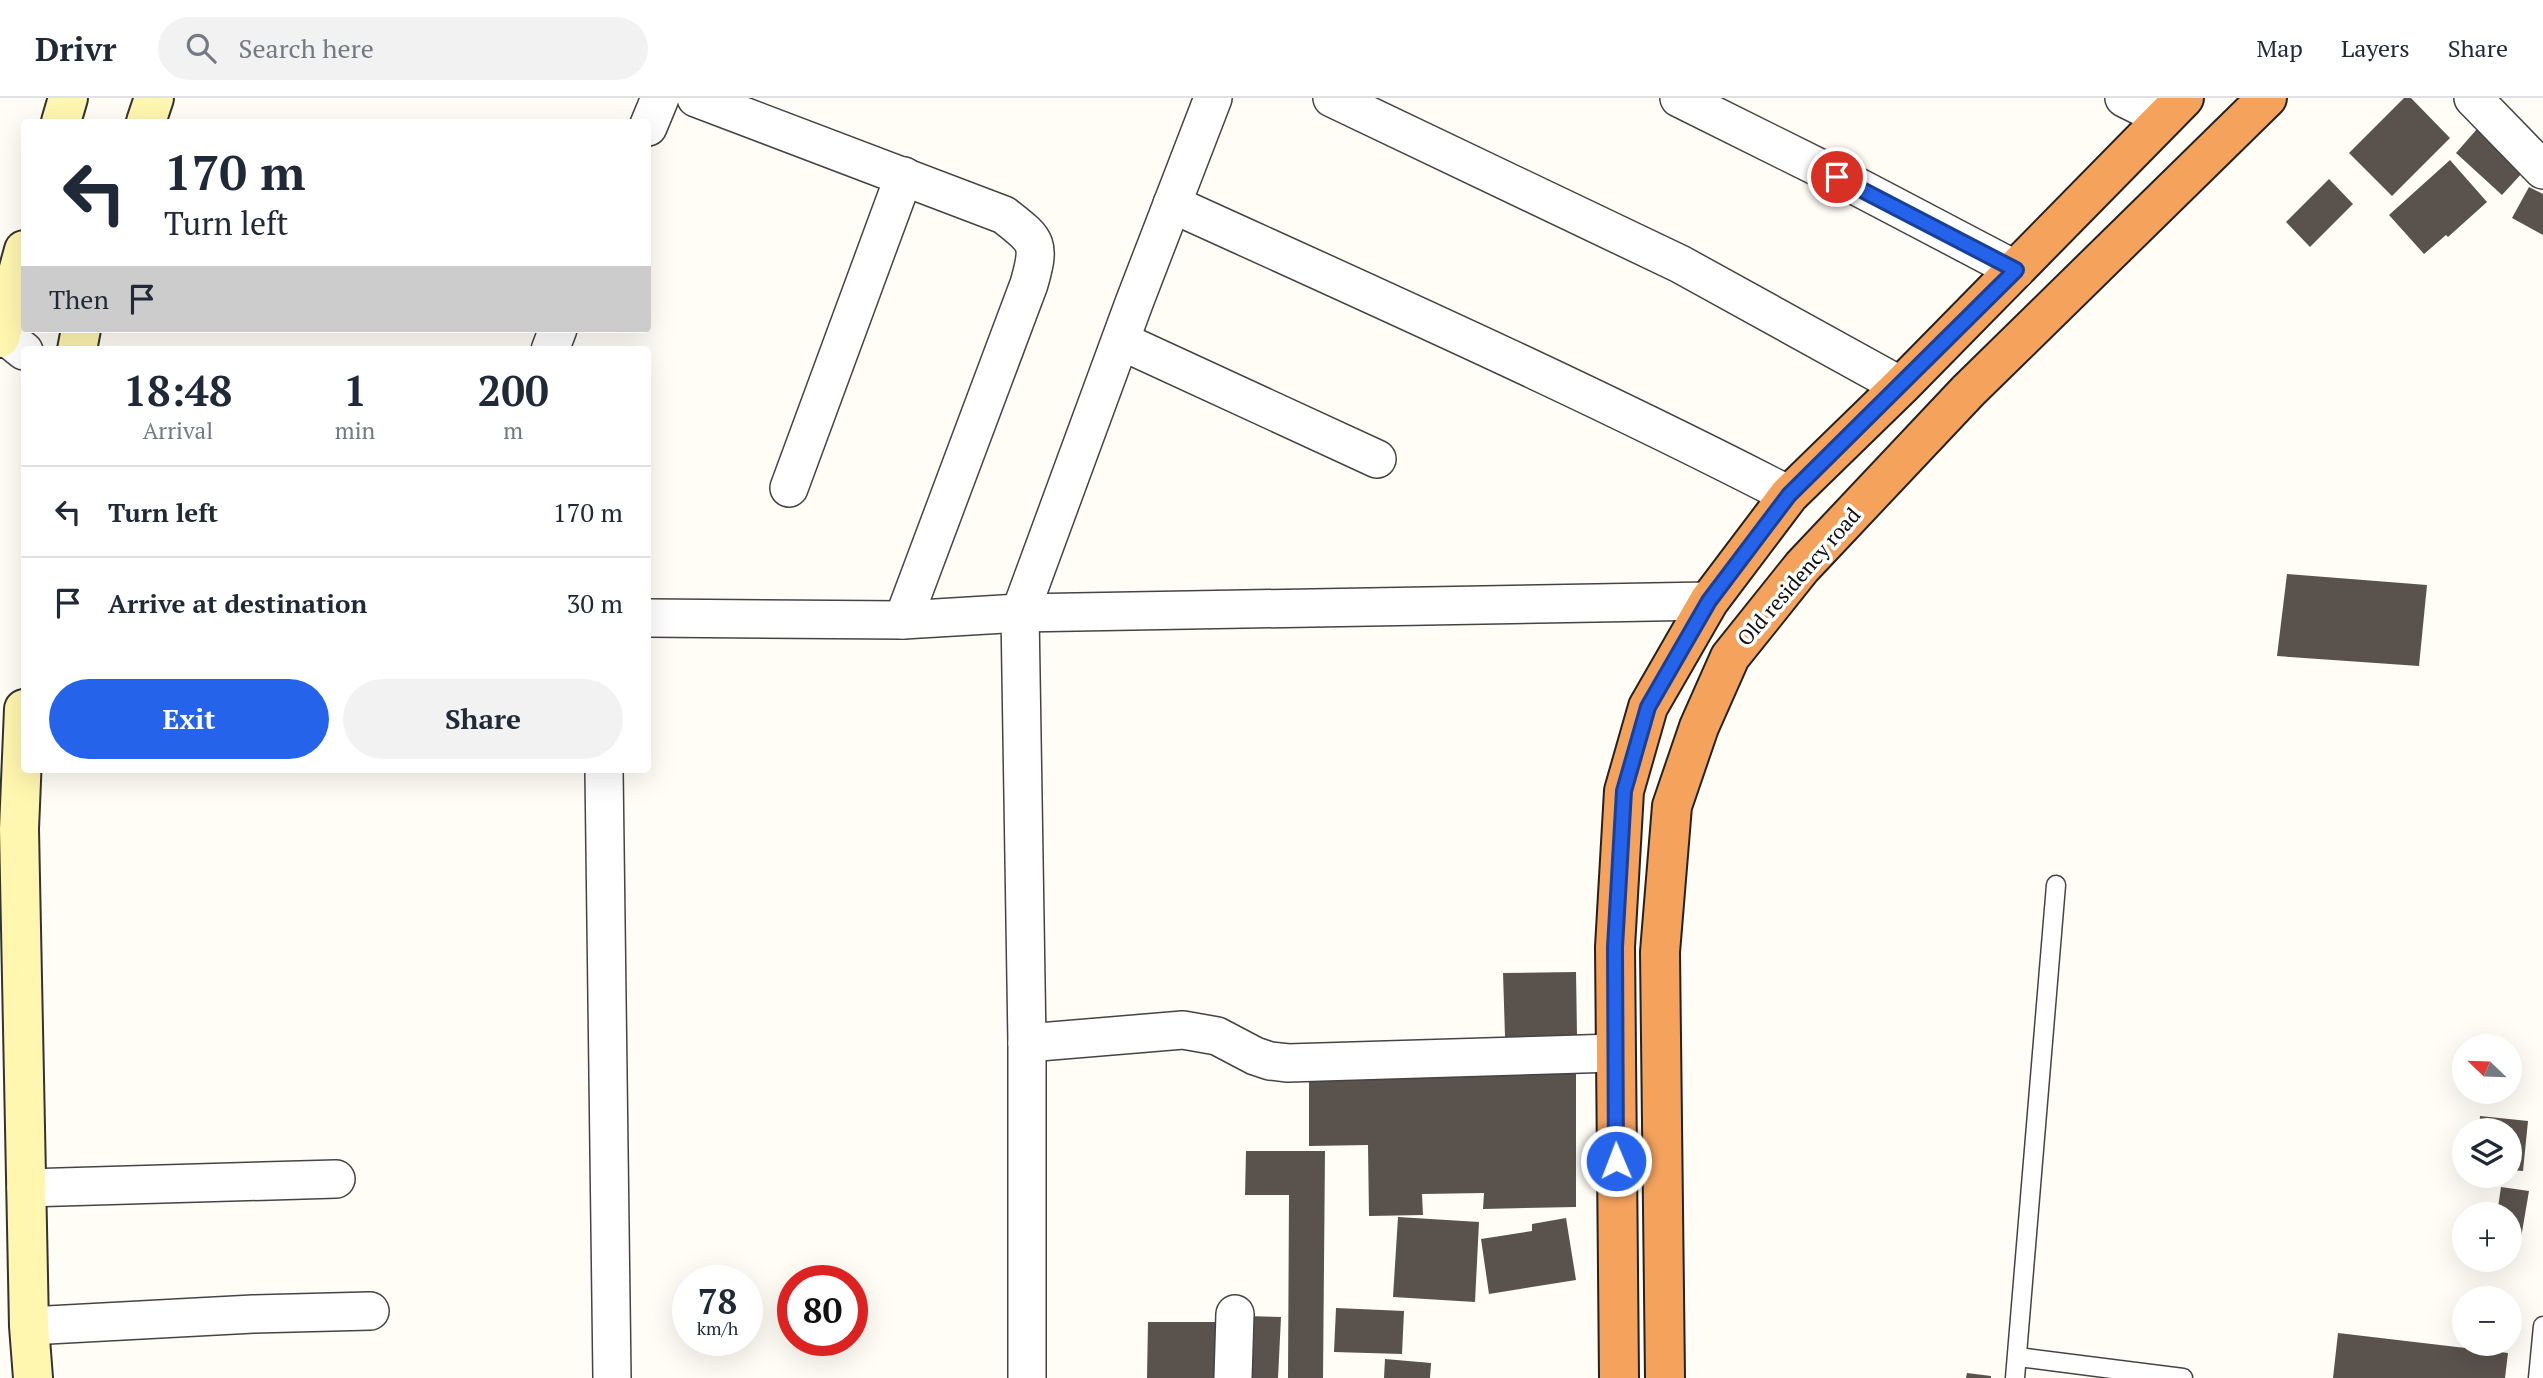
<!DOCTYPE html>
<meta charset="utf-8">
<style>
body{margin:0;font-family:"PT Serif",serif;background:#f2f2f3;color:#1f2937;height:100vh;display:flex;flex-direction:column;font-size:26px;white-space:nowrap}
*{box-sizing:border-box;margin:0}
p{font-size:23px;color:#747a83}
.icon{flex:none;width:38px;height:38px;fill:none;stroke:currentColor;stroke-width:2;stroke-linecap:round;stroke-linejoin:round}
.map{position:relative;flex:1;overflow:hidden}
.details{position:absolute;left:21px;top:248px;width:630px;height:427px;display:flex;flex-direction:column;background:#fff;border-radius:7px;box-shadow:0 7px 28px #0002}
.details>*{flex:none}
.guide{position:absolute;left:21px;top:21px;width:630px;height:214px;border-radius:7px;box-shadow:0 7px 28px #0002;background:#fff;color:#1f2937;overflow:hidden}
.needle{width:46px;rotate:293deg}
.buttons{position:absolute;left:2452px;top:936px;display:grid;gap:14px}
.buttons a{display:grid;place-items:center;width:70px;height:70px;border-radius:50%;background:#fff;box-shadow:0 7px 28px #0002;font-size:35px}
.speed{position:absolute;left:672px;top:1167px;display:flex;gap:14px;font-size:35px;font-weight:700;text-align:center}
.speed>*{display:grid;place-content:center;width:91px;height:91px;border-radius:50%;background:#fff;box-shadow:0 7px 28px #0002;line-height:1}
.speed small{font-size:18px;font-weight:400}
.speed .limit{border:10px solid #d22;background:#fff;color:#111}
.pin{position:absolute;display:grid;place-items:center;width:60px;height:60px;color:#fff;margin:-30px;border:4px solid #fff;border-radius:50%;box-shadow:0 2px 7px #0007}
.me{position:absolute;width:77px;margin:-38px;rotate:359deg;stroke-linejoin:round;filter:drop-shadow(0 0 5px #0008)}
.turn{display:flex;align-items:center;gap:24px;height:147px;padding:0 28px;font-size:32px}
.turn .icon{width:91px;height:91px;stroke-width:2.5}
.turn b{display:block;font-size:49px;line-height:60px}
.then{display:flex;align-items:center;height:66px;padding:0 28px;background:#0003;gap:14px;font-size:26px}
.eta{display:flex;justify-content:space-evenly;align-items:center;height:119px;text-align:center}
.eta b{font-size:42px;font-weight:700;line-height:49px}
.action{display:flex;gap:14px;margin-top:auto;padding:14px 28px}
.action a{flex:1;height:80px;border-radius:42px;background:#2563eb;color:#fff;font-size:28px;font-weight:700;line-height:80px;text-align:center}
.action a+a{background:#f2f2f3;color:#1f2937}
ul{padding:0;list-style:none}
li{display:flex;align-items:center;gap:21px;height:91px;padding:0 28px;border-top:2px solid #e0e1e3}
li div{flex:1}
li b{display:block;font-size:26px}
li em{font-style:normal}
header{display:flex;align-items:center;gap:42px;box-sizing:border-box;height:98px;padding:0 35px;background:#fff;border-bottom:2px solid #e0e1e3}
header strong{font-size:33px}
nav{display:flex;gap:38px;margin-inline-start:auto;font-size:24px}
.search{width:490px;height:63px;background:#f2f2f3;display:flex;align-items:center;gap:18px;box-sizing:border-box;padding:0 24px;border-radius:38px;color:#747a83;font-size:26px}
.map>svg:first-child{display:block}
</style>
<header>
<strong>Drivr</strong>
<div class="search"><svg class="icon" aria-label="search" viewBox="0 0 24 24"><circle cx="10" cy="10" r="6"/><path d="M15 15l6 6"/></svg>Search here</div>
<nav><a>Map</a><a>Layers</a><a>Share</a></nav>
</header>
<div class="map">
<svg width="2543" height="1280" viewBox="0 0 2543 1280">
<rect width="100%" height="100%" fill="#fffdf5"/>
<g fill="#5a524d">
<path d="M 2404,0 L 2411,0 L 2450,40 L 2392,98 L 2349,55 Z"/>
<path d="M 2477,31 L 2524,73 L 2502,97 L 2456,55 Z"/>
<path d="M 2450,62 L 2487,104 L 2448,139 L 2446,137 L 2424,156 L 2389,117 Z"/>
<path d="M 2329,81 L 2353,106 L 2310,149 L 2286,124 Z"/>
<path d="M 2529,89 L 2543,96 L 2543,137 L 2512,120 Z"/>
<path d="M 2287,476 L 2427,487 L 2419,568 L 2277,558 Z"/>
<path d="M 1576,874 L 1577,938 L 1505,939 L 1503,875 Z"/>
<path d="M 1576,971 L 1576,1109 L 1483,1111 L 1484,1095 L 1422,1096 L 1423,1117 L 1369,1118 L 1368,1047 L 1309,1048 L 1309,974 Z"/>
<path d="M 2480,1018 L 2528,1023 L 2523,1073 L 2510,1072 L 2510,1032 L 2479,1032 Z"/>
<path d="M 1246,1053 L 1325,1053 L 1323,1280 L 1288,1280 L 1289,1097 L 1245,1097 Z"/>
<path d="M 2501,1089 L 2529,1093 L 2521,1140 L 2510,1139 L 2510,1116 L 2497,1116 Z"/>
<path d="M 1398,1119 L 1479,1124 L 1475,1204 L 1393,1199 Z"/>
<path d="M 1566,1120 L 1576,1182 L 1489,1196 L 1481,1141 L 1532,1133 L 1532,1126 Z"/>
<path d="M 1336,1210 L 1404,1213 L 1402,1256 L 1334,1254 Z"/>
<path d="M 1248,1218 L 1281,1219 L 1278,1280 L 1246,1280 Z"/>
<path d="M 1148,1224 L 1215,1224 L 1216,1280 L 1147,1280 Z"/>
<path d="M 2338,1235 L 2508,1255 L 2505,1280 L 2333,1280 Z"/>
<path d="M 1385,1261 L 1431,1265 L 1430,1280 L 1384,1280 Z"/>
<path d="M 1967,1275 L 1991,1278 L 1991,1280 L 1966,1280 Z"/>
</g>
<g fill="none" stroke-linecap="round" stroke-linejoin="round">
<defs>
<g id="lane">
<path d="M 2018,1259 L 2183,1280"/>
<path d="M 2015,1280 L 2056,787"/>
<path d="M 2538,1280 L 2543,1228"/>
</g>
<g id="street">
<path d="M 696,0 L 1004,117 C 1037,143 1041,144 1029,186 L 903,522"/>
<path d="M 1332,0 L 1680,166 L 1901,288"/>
<path d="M 1679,0 L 1860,90 L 2016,172"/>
<path d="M 2124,0 L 2164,20"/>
<path d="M 2473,0 L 2543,72"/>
<path d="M 648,29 L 660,0"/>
<path d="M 1172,106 C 1379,200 1587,293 1789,397"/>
<path d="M 0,234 L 24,253"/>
<path d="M 1121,243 L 1377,361"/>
<path d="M 550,252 L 558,231"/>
<path d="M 789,390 L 904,78"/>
<path d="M 648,520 L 903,522 L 1020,515 L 1709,503"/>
<path d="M 604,672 L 612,1280"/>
<path d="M 1027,945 L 1183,932 L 1217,938 L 1255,958 L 1270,963 L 1288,965 L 1615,955"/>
<path d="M 26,1090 L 336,1081"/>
<path d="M 29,1228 L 253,1216 L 370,1213"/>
<path d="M 1027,1280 L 1027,945 L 1020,515 L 1134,205 L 1213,0"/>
<path d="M 1233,1280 L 1235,1216"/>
</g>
<g id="secondary">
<path d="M 61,24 L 68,0"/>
<path d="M 146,24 L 154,0"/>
<path d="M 0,240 L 24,152"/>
<path d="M 77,252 L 81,231"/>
<path d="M 24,611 L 19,731 L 29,1228 L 33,1280"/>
</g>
<g id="highway">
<path d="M 1619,1280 L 1615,849 L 1624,693 L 1648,609 L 1709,503 L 1789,397 L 1901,288 L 2184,0"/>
<path d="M 1665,1280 L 1660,854 L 1672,708 L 1699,629 L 1730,559 L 1802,469 L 1968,293 L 2267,0"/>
</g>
</defs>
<use href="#lane" stroke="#444" stroke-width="21"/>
<use href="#street" stroke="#444" stroke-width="40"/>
<use href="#secondary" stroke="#333" stroke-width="42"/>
<use href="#highway" stroke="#222" stroke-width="42"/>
<use href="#lane" stroke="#fff" stroke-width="18"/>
<use href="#street" stroke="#fff" stroke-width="37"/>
<use href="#secondary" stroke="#fff6b0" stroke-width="38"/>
<use href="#highway" stroke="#f5a25d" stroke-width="38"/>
</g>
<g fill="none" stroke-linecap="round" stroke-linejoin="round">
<defs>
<path id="route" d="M 1616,1063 L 1615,849 L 1624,693 L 1648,609 L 1709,503 L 1789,397 L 2016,172 L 1837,79"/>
</defs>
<use href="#route" stroke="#184099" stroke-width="18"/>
<use href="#route" stroke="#2563eb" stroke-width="12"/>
</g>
<g text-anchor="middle" stroke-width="7" stroke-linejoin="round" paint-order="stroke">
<g font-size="21" fill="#111" stroke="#fff">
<text transform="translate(1799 479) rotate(-49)" y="7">Old residency road</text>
</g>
</g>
</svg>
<div class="buttons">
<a><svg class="needle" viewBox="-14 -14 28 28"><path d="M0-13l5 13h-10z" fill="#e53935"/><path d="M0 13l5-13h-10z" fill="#747a83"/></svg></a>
<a><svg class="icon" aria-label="layers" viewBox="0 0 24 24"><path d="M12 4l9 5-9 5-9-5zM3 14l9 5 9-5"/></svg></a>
<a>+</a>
<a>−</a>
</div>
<div class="speed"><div>78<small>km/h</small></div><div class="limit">80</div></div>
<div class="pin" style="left:1837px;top:79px;background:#d93025"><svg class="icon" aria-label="arrive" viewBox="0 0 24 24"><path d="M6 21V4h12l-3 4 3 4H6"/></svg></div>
<svg class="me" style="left:1616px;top:1063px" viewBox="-20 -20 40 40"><circle r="17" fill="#2563eb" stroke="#fff" stroke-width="3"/><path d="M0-11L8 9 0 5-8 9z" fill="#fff"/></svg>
<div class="guide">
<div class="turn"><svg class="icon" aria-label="left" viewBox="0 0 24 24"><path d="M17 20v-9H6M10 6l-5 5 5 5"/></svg><div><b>170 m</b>Turn left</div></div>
<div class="then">Then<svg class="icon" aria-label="arrive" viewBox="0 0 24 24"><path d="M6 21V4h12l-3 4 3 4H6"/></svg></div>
</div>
<section class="details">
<div class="eta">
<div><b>18:48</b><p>Arrival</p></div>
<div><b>1</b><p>min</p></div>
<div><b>200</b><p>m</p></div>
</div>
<ul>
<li><svg class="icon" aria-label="left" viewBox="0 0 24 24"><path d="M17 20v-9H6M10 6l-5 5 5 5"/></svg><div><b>Turn left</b></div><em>170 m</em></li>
<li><svg class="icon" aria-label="arrive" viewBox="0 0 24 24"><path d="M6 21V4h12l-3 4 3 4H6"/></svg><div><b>Arrive at destination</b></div><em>30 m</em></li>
</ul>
<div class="action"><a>Exit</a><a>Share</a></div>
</section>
</div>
